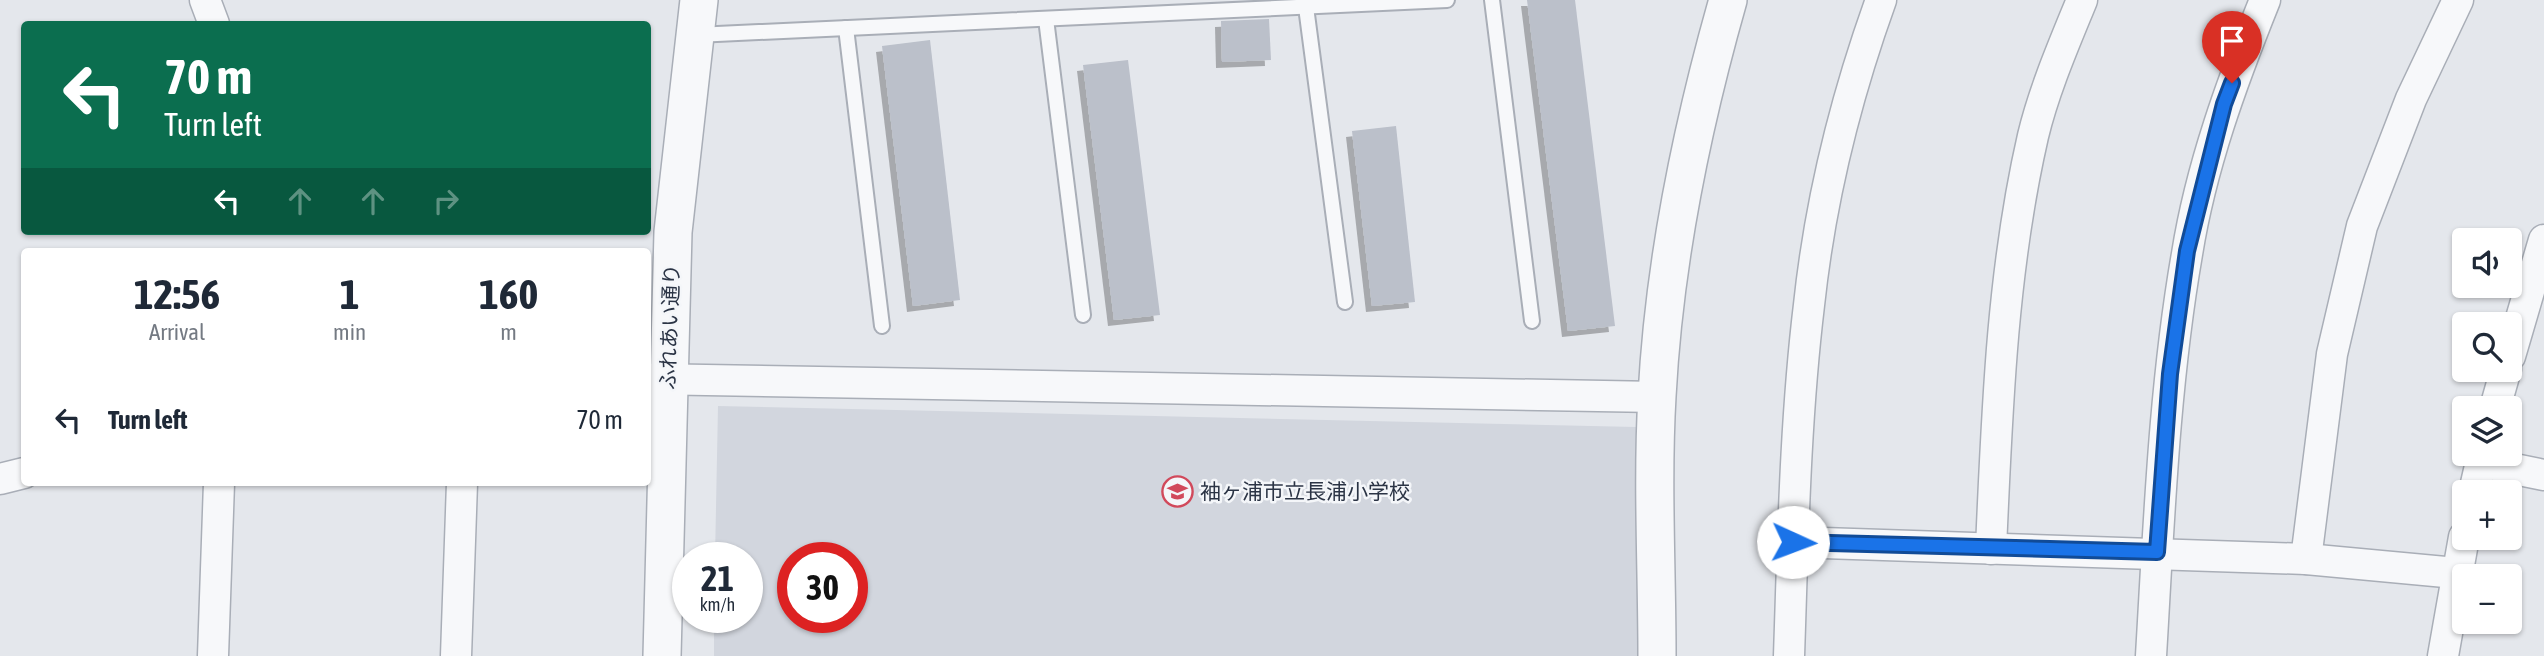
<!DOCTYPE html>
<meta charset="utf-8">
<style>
body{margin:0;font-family:"Asap Condensed","Noto Sans JP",sans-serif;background:#f6f6f7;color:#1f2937;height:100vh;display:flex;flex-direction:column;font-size:26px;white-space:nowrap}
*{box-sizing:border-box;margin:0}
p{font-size:23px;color:#747a83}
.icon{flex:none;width:38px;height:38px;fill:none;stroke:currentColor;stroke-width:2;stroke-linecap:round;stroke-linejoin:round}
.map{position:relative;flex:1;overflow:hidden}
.details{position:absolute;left:21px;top:248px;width:630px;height:238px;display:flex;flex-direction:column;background:#fff;border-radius:7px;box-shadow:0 2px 5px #0004}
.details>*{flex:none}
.guide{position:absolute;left:21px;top:21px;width:630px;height:214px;border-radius:7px;box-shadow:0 2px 5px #0004;background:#0b6e4f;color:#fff;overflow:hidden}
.buttons{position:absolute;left:2452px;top:228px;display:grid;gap:14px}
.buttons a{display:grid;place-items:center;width:70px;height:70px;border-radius:7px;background:#fff;box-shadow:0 2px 5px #0004;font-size:35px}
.speed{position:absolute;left:672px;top:542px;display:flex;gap:14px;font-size:35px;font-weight:700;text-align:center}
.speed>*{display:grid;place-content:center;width:91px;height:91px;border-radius:50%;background:#fff;box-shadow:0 2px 5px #0004;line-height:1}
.speed small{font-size:18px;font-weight:400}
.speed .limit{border:10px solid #d22;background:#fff;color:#111}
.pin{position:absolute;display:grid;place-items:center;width:60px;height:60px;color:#fff;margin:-72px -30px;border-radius:50% 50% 50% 0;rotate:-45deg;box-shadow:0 0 7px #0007}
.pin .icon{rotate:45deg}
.me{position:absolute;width:77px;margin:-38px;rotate:92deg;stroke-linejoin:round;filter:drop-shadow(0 0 5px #0008)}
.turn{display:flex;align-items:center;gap:24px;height:147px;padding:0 28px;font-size:32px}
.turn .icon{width:91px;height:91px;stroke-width:2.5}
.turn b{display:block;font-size:49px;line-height:60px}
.lanes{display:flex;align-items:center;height:66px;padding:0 28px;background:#0003;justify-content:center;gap:35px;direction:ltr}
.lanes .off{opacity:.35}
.eta{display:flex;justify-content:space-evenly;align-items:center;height:119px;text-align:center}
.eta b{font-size:42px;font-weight:700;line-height:49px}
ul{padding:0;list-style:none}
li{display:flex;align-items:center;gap:21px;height:105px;padding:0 28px}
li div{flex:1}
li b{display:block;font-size:26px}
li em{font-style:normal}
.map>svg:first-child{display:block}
</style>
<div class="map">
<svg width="2544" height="656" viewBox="0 0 2544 656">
<defs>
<filter id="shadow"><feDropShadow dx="-6" dy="6" stdDeviation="0" flood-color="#0004"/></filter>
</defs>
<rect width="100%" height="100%" fill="#e4e7ec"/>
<path fill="#d2d6de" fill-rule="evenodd" d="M 718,406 L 1636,427 L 1638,656 L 714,656 L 714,618 L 747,618 L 747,558 L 715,558 ZM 793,558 L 852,558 L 852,618 L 793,618 Z"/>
<g fill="#bbc0ca" filter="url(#shadow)">
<path d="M 1527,0 L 1575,0 L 1615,326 L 1568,331 Z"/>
<path d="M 1269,19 L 1271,60 L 1222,62 L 1221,21 Z"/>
<path d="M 930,40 L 960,300 L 913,306 L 882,46 Z"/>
<path d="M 1128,60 L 1160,315 L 1114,320 L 1083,65 Z"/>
<path d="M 1396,126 L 1415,302 L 1372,306 L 1352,131 Z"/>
</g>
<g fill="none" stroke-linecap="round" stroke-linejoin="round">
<defs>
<g id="service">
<path d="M 1492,0 L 1532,321"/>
<path d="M 1306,7 L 1345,302"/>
<path d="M 1046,19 L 1083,315"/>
<path d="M 846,28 L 882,326"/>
<path d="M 696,35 L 1447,0"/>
</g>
<g id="minor">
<path d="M 205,0 L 214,24"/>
<path d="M 2510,356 L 2544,240"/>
<path d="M 648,379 L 1657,397"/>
<path d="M 2495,408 L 2506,369"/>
<path d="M 2480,462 L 2544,475"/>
<path d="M 0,479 L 24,473"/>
<path d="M 2474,492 L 2483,453"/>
<path d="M 1793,542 L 2306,559 L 2456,573"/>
<path d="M 1991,549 C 1997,410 2002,271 2033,136 C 2044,90 2064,44 2082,0"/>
<path d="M 2306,559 L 2332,354 L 2362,226 L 2411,99 L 2458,0"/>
<path d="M 213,656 L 219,483"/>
<path d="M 456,656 L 462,483"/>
<path d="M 1789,656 C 1793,539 1795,421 1809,305 C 1820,202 1846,97 1881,0"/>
<path d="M 2151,656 C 2159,522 2164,386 2187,254 C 2201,166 2232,82 2265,0"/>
<path d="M 2443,656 L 2464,537"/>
</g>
<g id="tertiary">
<path d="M 662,656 L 673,232 L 699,0"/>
<path d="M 1657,656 C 1657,570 1652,482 1657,396 C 1664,261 1691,130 1728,0"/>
</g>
</defs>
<use href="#service" stroke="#a9aeb7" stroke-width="18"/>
<use href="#minor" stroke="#a9aeb7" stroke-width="33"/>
<use href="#tertiary" stroke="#a9aeb7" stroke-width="40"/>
<use href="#service" stroke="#f7f8fa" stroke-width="14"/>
<use href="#minor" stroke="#f7f8fa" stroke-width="30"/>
<use href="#tertiary" stroke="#f7f8fa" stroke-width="37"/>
</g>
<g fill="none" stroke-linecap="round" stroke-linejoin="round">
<defs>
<path id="route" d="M 1793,542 L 2157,552 L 2170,374 L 2187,251 L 2224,104 L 2232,83"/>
</defs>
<use href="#route" stroke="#114b97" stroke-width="18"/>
<use href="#route" stroke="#1a73e8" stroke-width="12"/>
</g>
<defs>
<symbol id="school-ring" viewBox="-11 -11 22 22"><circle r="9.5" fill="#f4f6f9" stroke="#d1495b" stroke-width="1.5"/><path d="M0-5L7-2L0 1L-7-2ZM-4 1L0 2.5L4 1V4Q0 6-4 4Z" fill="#d1495b"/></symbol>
</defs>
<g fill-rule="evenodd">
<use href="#school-ring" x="1160" y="474" width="35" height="35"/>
</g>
<g text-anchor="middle" stroke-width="5" stroke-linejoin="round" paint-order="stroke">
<g font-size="21" fill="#2b3445" stroke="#f4f6f9">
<text transform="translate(670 327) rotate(-88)" y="7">ふれあい通り</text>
</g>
<g font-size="21" fill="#2b3445" stroke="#f4f6f9" text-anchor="start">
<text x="1200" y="499">袖ヶ浦市立長浦小学校</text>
</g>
</g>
</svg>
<div class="buttons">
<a><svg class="icon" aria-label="sound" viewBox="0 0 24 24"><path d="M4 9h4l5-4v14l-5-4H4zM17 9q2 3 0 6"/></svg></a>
<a><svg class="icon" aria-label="search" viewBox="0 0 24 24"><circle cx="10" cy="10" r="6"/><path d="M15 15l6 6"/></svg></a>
<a><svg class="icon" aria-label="layers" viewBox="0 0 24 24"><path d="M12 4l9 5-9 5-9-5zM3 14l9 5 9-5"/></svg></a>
<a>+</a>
<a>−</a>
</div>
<div class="speed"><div>21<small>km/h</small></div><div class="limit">30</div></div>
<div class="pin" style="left:2232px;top:83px;background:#d93025"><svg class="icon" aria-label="arrive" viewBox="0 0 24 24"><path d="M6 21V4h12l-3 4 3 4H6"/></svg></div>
<svg class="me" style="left:1793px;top:542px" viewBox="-20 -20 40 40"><circle r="19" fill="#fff"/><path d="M0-13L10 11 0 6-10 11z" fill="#1a73e8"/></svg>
<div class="guide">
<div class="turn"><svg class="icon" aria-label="left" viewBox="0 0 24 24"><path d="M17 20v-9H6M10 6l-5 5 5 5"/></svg><div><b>70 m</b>Turn left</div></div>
<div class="lanes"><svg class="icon" aria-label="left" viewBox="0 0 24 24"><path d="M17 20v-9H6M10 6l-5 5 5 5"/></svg><svg class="icon off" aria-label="ahead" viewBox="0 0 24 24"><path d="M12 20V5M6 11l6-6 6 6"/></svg><svg class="icon off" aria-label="ahead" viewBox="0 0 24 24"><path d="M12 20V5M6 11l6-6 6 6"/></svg><svg class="icon off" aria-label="right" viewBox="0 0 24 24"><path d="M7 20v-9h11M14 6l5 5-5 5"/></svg></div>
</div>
<section class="details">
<div class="eta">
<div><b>12:56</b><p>Arrival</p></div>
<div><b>1</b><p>min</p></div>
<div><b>160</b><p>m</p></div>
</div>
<ul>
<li><svg class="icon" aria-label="left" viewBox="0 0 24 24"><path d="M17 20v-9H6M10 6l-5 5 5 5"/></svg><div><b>Turn left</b></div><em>70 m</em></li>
</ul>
</section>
</div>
